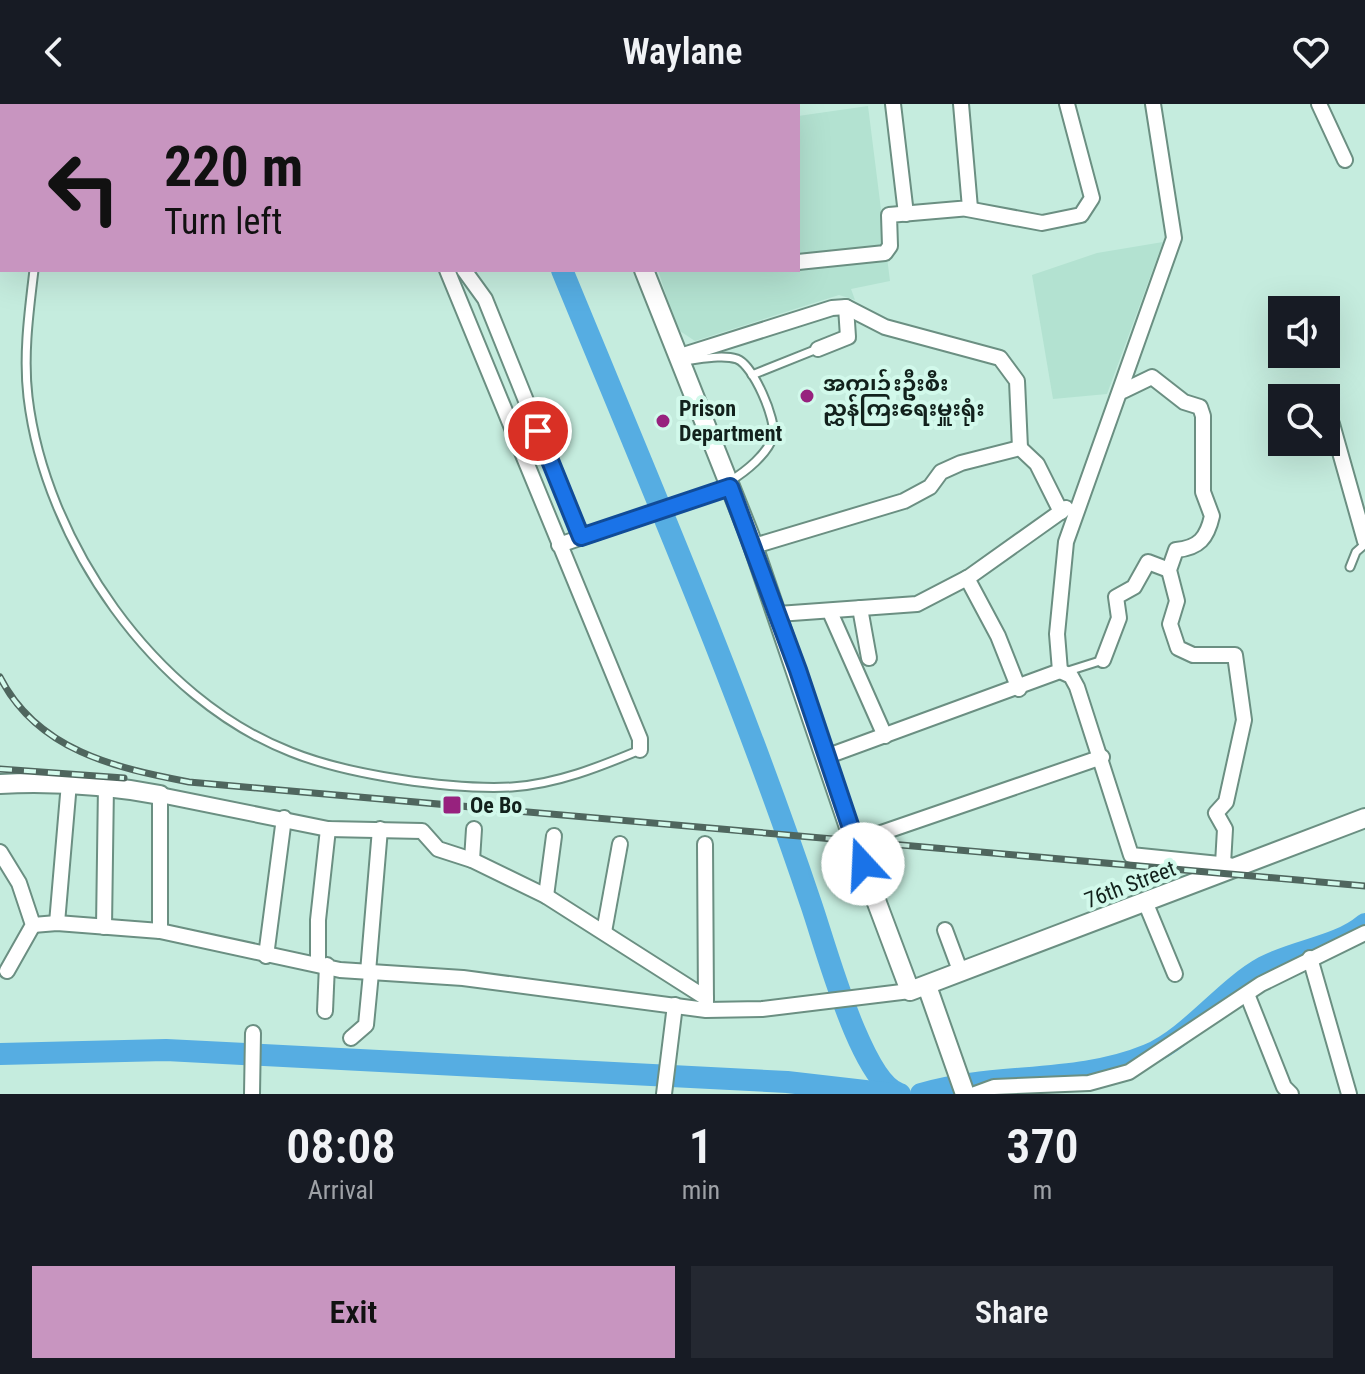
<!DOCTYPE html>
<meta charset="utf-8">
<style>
body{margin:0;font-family:"Roboto Condensed","Noto Sans Myanmar",sans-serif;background:#242831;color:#f1f3f6;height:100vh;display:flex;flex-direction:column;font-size:30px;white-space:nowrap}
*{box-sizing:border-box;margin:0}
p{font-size:26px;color:#9ea1a6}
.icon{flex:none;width:44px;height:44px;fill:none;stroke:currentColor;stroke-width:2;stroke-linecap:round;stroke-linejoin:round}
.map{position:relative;height:990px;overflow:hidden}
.side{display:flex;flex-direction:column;background:#171b24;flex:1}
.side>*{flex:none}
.hud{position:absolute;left:0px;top:0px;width:800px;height:168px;box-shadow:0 8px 32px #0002;background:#c895c0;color:#111;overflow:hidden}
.controls{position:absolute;left:1268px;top:192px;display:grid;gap:16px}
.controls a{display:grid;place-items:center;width:72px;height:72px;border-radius:0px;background:#171b24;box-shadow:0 8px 32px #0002;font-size:40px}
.pin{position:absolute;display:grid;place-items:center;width:68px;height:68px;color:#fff;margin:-34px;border:4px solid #fff;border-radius:50%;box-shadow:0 2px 8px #0007}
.me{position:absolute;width:88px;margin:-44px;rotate:340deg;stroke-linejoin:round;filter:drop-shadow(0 0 6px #0008)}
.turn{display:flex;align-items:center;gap:28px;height:168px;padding:0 32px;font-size:36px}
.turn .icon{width:104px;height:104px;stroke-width:2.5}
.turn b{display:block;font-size:56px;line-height:68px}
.eta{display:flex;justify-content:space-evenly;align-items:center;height:136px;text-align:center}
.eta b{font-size:48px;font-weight:600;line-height:56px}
.button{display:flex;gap:16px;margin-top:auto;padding:16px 32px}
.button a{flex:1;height:92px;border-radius:0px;background:#c895c0;color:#111;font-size:32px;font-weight:600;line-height:92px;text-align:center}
.button a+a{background:#242831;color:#f1f3f6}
header{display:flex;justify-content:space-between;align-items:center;height:104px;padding:0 32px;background:#171b24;font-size:36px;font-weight:600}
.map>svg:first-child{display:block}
</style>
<header><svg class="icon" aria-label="back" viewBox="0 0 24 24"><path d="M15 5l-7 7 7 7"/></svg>Waylane<svg class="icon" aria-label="heart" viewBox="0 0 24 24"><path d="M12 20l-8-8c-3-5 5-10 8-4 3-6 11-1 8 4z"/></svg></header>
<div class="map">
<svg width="1365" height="990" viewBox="0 0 1365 990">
<rect width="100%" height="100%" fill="#c5ecde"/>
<g fill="#b3e2d1">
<path d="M 868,2 L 890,177 L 851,185 L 855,196 L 839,191 L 695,237 L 677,225 L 658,166 L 798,166 L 798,12 Z"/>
<path d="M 1163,138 L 1107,290 L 1053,295 L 1032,171 L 1097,149 Z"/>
</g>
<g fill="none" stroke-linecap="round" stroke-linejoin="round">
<g stroke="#56ade2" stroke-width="22">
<path d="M 494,0 L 495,2"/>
<path d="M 562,166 C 648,375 738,583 810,797 C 824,836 861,979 900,990"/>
<path d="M 0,950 L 166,946 L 787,978 L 891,990"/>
<path d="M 921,990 C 994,968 1076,981 1148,951 C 1190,933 1224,885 1264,863 C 1295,846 1338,843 1365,820"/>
</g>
<defs>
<g id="service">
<path d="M 106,2 L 107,0"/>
<path d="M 34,166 C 29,208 23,251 28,293 C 45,437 154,595 291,648 C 348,671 451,686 512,683 C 557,680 599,663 640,646"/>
<path d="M 681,257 C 697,256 721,250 737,255 C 753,261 777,316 773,332 C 768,350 745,368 730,377"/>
<path d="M 752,271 L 817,245"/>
<path d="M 1350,463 L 1356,448 L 1365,440"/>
<path d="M 1065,568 L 1103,556"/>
</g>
<g id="minor">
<path d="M 380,0 L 381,2"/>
<path d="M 694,0 L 694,2"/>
<path d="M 893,0 L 906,110"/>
<path d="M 1319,0 L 1345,56"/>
<path d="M 770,2 L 788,0"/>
<path d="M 967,105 L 1042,119 L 1081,111 L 1092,94 L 1067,0"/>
<path d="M 798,158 L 885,149 L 890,142 L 889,111 L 970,104 L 961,0"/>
<path d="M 447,166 L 640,635 L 640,646"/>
<path d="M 464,166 L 485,195 L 581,433"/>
<path d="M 818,245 L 848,233 L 846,203"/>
<path d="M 677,253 L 832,204 L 846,203 L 885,223 L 1000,254 L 1017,277 L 1020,344"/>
<path d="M 1123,287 L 1152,273 L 1184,298 L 1200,303 L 1203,312 L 1203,388 L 1212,412 C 1207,434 1199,444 1176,446 L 1169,466 L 1177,497 L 1170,520 L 1178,544 L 1193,551 L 1235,551 L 1244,616 L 1226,698 L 1216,709 L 1225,725 L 1223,760"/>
<path d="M 1332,320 L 1365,437"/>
<path d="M 559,441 L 730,383"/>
<path d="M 754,442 L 904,397 L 930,383 L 941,368 L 961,359 L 1020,344 L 1037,360 L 1061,408"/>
<path d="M 967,474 L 998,532 L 1019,585"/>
<path d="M 860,504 L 869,554"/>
<path d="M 830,508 L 885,632"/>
<path d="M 778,510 L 917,500 L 969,473 L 1066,404"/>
<path d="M 1103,556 L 1119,514 L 1116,493 L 1134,483 L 1148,458 L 1169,466"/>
<path d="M 1060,567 L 1071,572 L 1077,583 L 1131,751 L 1229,761"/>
<path d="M 828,652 L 1060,567 L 1057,530 L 1066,438 L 1174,134 L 1153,0"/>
<path d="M 878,730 L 1102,653"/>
<path d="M 705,740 L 706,901"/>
<path d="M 0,748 L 19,779 L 33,821 L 7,867"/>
<path d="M 472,756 L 474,725"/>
<path d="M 546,792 L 554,732"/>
<path d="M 1146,800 L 1175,870"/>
<path d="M 57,819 L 69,679"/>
<path d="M 33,821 L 57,819 L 160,827 L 340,866 L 463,874 L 706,906 L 762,905 L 910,887"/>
<path d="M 104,823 L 106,681"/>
<path d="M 945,826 L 961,869"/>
<path d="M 160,827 L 160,691 L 328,725 L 422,727 L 438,745 L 472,756 L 546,792 L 706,894"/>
<path d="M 604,828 L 620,740"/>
<path d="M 266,852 L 284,714"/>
<path d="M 1310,854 L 1349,990"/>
<path d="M 318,858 L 318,816 L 328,725"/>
<path d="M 368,868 L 380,725"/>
<path d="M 1247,890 L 1284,983 L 1291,990"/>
<path d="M 325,907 L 327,861"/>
<path d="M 351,934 L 366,921 L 371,869"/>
<path d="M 252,990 L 253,929"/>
<path d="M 664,990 L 675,901"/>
<path d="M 975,990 L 994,983 L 1089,979 L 1129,968 L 1261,880 L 1365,829"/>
</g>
<g id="tertiary">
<path d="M 581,0 L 581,2"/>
<path d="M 644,166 L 749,430 L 853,735 L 910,887 L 1365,714"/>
<path d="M 0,680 C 55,677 106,681 160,691"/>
<path d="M 927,882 L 965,990"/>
</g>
</defs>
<use href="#service" stroke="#6b8f82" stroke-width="11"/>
<use href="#minor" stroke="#6b8f82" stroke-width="18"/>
<use href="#tertiary" stroke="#6b8f82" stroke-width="22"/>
<use href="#service" stroke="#fff" stroke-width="7"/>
<use href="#minor" stroke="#fff" stroke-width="14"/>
<use href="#tertiary" stroke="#fff" stroke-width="18"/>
<defs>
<g id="rail">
<path d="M 0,573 C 37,646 115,664 189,678 L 1365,782"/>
<path d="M 0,665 L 124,674"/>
</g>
</defs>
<use href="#rail" stroke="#4f665e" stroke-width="7"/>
<use href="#rail" stroke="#d2f9eb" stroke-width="4" stroke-dasharray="12" stroke-linecap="butt"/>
</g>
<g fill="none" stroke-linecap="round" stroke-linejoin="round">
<defs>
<path id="route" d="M 538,327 L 581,433 L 730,383 L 798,566 L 863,760"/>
</defs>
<use href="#route" stroke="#114b97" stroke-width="20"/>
<use href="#route" stroke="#1a73e8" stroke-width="14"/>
</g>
<g fill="#97227e" stroke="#d2f9eb" stroke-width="3">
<circle cx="807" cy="292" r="8"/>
<circle cx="663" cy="317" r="8"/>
<rect x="442" y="691" width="20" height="20" rx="4"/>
</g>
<g text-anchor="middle" stroke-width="8" stroke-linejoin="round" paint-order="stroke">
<g font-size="22" font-weight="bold" fill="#12211c" stroke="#d2f9eb" text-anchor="start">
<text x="823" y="287">အကျဉ်းဦးစီး<tspan x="823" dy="25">ညွှန်ကြးရေးမှူးရုံး</tspan></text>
<text x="679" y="312">Prison<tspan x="679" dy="25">Department</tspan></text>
<text x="470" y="709">Oe Bo</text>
</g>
<g font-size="22" fill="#12211c" stroke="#d2f9eb">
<text transform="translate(1130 780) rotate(-21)" y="8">76th Street</text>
</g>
</g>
</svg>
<div class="controls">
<a><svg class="icon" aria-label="sound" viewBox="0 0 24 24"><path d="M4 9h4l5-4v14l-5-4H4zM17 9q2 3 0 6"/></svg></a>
<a><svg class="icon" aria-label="search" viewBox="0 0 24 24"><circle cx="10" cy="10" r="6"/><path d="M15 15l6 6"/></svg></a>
</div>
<div class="pin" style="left:538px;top:327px;background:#d93025"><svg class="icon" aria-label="arrive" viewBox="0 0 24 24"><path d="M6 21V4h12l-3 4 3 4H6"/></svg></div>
<svg class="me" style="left:863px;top:760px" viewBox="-20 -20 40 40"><circle r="19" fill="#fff"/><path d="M0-13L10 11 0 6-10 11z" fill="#1a73e8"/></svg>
<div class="hud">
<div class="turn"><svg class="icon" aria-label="left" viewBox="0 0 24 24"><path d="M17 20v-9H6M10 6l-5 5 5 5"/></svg><div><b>220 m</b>Turn left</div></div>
</div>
</div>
<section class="side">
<div class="eta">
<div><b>08:08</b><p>Arrival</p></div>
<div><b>1</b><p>min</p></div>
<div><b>370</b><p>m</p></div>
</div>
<div class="button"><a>Exit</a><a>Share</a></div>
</section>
